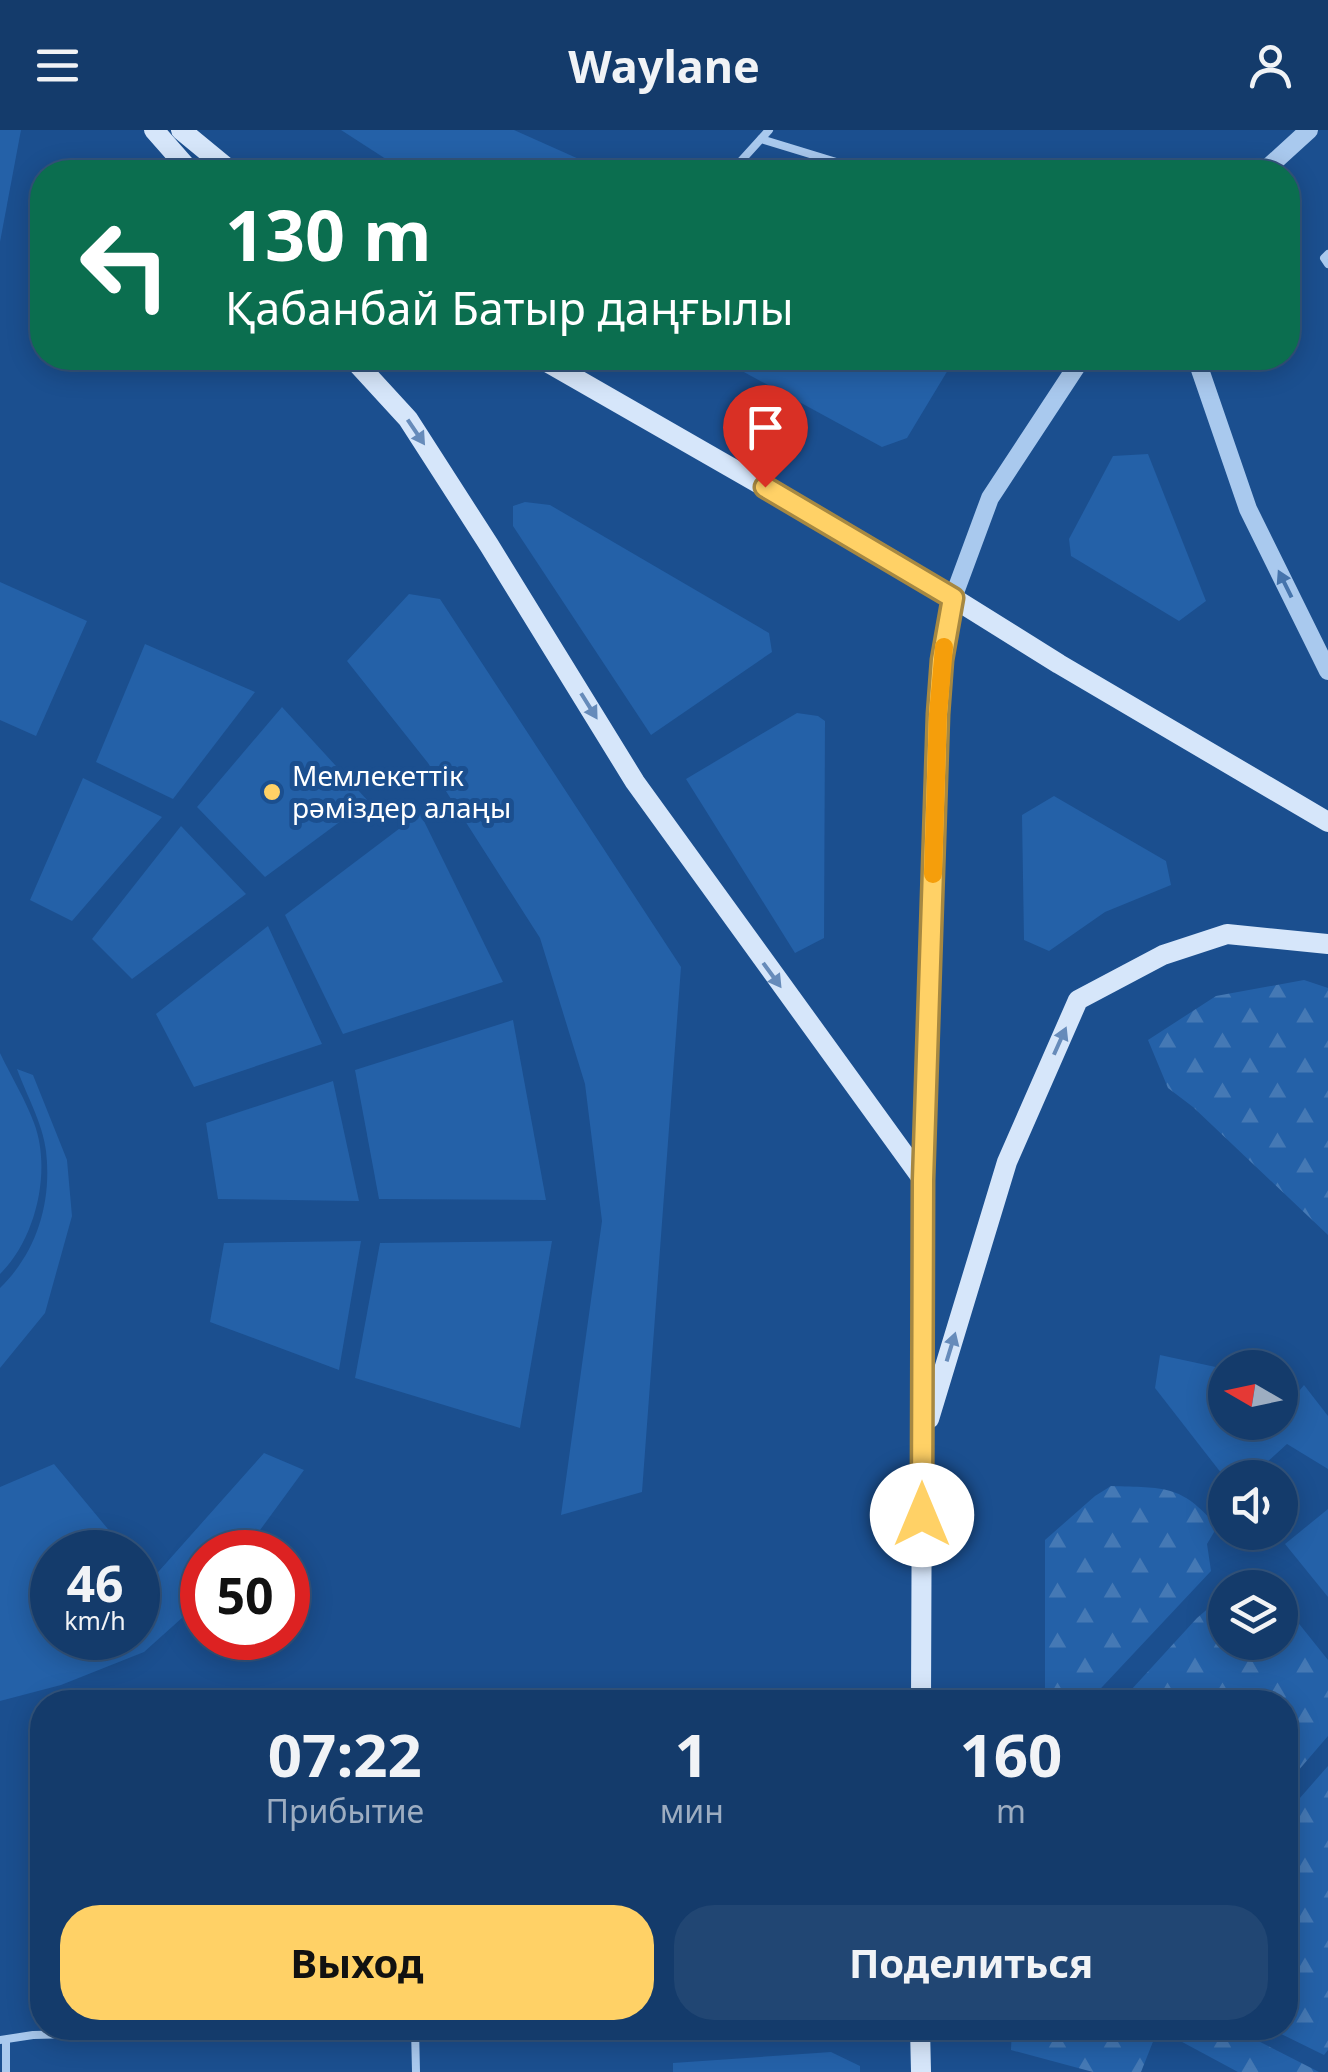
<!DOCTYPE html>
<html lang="ru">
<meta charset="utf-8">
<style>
body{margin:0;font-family:"Noto Sans",sans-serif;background:#214673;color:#f1f3f6;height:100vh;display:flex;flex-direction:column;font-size:38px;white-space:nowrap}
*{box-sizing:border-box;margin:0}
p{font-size:32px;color:#9dadc1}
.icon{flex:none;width:55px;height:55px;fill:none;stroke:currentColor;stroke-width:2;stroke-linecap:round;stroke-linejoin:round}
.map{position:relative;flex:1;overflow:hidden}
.side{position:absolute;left:30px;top:1560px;width:1268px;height:350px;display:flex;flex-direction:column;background:#143b6b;border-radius:40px;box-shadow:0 5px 25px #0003,0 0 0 2px #33557e}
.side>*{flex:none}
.hud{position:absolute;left:30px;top:30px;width:1270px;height:210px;border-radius:40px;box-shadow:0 5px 25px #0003,0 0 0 2px #33557e;background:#0b6e4f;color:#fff;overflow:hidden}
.needle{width:65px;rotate:279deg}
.fabs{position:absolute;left:1208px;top:1220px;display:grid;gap:20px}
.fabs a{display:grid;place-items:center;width:90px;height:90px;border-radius:50%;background:#143b6b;box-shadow:0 5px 25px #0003,0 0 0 2px #33557e;font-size:50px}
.speed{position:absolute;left:30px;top:1400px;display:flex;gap:20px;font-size:50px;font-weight:700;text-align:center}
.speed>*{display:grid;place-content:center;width:130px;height:130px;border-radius:50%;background:#143b6b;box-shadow:0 5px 25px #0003,0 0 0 2px #33557e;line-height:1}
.speed small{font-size:25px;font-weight:400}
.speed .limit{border:15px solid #d22;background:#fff;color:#111}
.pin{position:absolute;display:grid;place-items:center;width:85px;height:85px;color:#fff;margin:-102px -42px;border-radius:50% 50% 50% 0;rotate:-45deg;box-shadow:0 0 10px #0007}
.pin .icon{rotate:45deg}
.me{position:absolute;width:110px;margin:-55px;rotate:0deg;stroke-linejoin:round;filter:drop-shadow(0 0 8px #0008)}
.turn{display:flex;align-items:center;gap:35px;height:210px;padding:0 30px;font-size:45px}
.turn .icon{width:130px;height:130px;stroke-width:2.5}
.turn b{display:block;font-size:70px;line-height:85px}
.eta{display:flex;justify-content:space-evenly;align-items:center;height:170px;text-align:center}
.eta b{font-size:60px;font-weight:700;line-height:70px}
.primary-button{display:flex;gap:20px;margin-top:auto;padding:20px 30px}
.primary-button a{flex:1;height:115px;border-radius:40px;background:#ffd166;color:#111;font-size:40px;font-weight:700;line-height:115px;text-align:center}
.primary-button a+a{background:#214673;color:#f1f3f6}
header{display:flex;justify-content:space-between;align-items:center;height:130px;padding:0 30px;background:#143b6b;font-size:45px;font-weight:700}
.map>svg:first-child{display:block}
</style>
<header><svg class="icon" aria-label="menu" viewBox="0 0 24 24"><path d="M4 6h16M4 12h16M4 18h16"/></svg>Waylane<svg class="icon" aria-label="person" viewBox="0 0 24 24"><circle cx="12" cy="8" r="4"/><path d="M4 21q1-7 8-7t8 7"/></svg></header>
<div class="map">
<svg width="1328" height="1942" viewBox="0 0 1328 1942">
<defs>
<pattern id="forest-firs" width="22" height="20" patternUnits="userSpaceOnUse" patternTransform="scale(2.5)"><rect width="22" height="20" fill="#2461a8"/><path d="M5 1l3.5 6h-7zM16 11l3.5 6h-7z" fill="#4579b5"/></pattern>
</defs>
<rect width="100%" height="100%" fill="#1b4f8f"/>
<g fill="#2461a8">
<path d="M 0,0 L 21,0 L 0,112 Z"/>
<path d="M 341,0 L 514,0 L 608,42 L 406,42 Z"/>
<path d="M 734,228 L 943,228 L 951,235 L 907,308 L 882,317 L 731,235 Z"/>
<path d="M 1148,324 L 1206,471 L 1179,491 L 1071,426 L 1069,409 L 1113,326 Z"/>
<path d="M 525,372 L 550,375 L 769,503 L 772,522 L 651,605 L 513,396 L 513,376 Z"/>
<path d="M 0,452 L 87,491 L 36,606 L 0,590 Z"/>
<path d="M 409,464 L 440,469 L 681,837 L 642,1362 L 561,1385 L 602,1091 L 585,954 L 540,808 L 428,633 L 347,531 Z"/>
<path d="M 145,514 L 255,562 L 173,669 L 96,632 Z"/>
<path d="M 282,577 L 368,671 L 265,747 L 197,677 Z"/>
<path d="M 797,583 L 818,586 L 825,591 L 824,808 L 795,823 L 686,649 Z"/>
<path d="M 83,648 L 162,687 L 72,791 L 30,770 Z"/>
<path d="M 1054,666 L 1166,731 L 1171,755 L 1105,782 L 1049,821 L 1024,810 L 1022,685 Z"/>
<path d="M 420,683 L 503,852 L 343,904 L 285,785 Z"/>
<path d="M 181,696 L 246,764 L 132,849 L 92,809 Z"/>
<path d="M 268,796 L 322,914 L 194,957 L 156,884 Z"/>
<path d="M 513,890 L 546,1070 L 379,1069 L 355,940 Z"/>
<path d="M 0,923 C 11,946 25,969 34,993 C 52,1040 36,1109 0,1144 Z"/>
<path d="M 17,939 L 33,945 L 67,1030 L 72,1086 L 45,1183 L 0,1238 L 0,1158 C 37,1122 52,1072 46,1021 C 43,994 26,964 17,939 Z"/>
<path d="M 333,951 L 359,1071 L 218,1069 L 206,993 Z"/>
<path d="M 361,1111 L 339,1240 L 210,1192 L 224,1113 Z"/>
<path d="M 552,1111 L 520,1298 L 355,1248 L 380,1113 Z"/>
<path d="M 1160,1225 L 1225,1239 L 1225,1292 L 1280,1292 L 1280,1284 L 1304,1255 L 1328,1286 L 1328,1339 L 1287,1314 L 1254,1344 L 1256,1347 L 1225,1348 L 1155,1258 Z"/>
<path d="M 264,1323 L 304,1340 L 244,1422 L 202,1422 L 202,1470 L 144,1522 L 61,1555 L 0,1571 L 0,1357 L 54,1334 L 127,1422 L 52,1422 L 52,1508 L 138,1508 L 138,1435 L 151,1450 Z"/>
<path d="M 1328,1379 L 1328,1467 L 1285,1414 Z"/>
<path d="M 831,1922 L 860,1936 L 860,1942 L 673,1942 L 673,1933 Z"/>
</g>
<g fill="url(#forest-firs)">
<path d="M 1304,850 L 1328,858 L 1328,1105 L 1193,977 L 1168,958 L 1148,910 L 1216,866 Z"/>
<path d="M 1111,1356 C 1164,1358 1182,1354 1217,1397 L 1207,1414 L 1211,1441 L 1088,1572 L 1045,1572 L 1045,1410 L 1095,1366 Z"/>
<path d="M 1225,1464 L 1225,1512 L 1280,1512 L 1280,1470 L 1328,1530 L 1328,1606 L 1285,1656 L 1285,1572 L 1120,1572 L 1197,1488 Z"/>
<path d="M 1328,1636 L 1328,1920 L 1324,1925 L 1269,1898 L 1285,1898 L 1285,1685 Z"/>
<path d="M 1012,1898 L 1233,1898 L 1319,1942 L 1238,1942 L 1158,1899 L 1141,1942 L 1093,1942 L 1011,1920 Z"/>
</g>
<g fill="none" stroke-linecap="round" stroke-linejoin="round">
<g stroke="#a9c9ee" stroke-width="8">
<path d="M 761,9 L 869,42"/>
<path d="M 731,42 L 769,0"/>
<path d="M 1328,124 L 1324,128 L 1328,134"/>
<path d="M 415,1898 L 416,1942"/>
<path d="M 0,1910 L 33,1905 L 316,1898"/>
<path d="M 6,1910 L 6,1942"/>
</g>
<g stroke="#a9c9ee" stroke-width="18">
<path d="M 1263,42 L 1309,0"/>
<path d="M 1196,228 L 1248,379 L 1328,541"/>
<path d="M 953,468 L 990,368 L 1082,228"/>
</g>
<g stroke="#d6e6fa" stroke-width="20">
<path d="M 154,0 L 191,42"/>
<path d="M 181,0 L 232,42"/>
<path d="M 352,228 L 408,289 L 489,415 L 635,652 L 923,1050"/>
<path d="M 540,228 L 894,431 L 1059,534 L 1328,692"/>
<path d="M 929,1289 L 1007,1032 L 1078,870 L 1163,825 L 1227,804 L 1328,814"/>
<path d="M 921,1572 L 923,1050 L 938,584 L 942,530 L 953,468"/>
<path d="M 920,1898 L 921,1942"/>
</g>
</g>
<defs><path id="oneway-solid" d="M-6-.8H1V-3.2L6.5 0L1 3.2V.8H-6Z" transform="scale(2.5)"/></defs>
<g fill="#668bba">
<use href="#oneway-solid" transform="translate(416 302) rotate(56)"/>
<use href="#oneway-solid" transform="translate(589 576) rotate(58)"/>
<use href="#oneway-solid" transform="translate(772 845) rotate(54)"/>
<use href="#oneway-solid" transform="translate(1060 911) rotate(-66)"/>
<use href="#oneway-solid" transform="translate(951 1217) rotate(-73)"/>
</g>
<use fill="#4674ac" href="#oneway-solid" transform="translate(1285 454) rotate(-116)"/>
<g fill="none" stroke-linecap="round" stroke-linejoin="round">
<defs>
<path id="route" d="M 765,357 L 953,468 L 942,530 L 938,584 L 923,1050 L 922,1385"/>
</defs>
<use href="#route" stroke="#a68842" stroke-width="25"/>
<use href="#route" stroke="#ffd166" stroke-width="18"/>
<path stroke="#f59e0b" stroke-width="18" d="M 933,744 L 938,584 L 944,517"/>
</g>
<circle fill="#ffd166" stroke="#1b4f8f" stroke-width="4" cx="272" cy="662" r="10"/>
<g text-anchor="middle" stroke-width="10" stroke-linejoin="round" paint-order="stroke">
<g font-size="28" fill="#fff" stroke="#1b4f8f" text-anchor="start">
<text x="292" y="656">Мемлекеттік<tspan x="292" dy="32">рәміздер алаңы</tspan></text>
</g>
</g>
</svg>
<div class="fabs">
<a><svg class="needle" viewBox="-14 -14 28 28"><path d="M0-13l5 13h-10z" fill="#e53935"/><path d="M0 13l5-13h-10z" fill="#9dadc1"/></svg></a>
<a><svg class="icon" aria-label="sound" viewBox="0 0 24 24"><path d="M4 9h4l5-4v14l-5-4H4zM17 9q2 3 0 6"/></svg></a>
<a><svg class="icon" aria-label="layers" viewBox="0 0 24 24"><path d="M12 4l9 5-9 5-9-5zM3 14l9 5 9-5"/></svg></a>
</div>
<div class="speed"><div>46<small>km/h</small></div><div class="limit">50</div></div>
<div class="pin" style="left:765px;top:357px;background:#d93025"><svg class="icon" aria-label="arrive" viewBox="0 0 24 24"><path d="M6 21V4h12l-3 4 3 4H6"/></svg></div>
<svg class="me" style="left:922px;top:1385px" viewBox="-20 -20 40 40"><circle r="19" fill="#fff"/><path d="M0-13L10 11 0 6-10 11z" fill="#ffd166"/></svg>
<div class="hud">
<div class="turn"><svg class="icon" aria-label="left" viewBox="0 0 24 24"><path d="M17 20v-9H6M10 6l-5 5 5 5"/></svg><div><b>130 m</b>Қабанбай Батыр даңғылы</div></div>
</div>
<section class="side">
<div class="eta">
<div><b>07:22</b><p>Прибытие</p></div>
<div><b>1</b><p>мин</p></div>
<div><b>160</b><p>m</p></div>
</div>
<div class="primary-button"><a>Выход</a><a>Поделиться</a></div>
</section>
</div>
